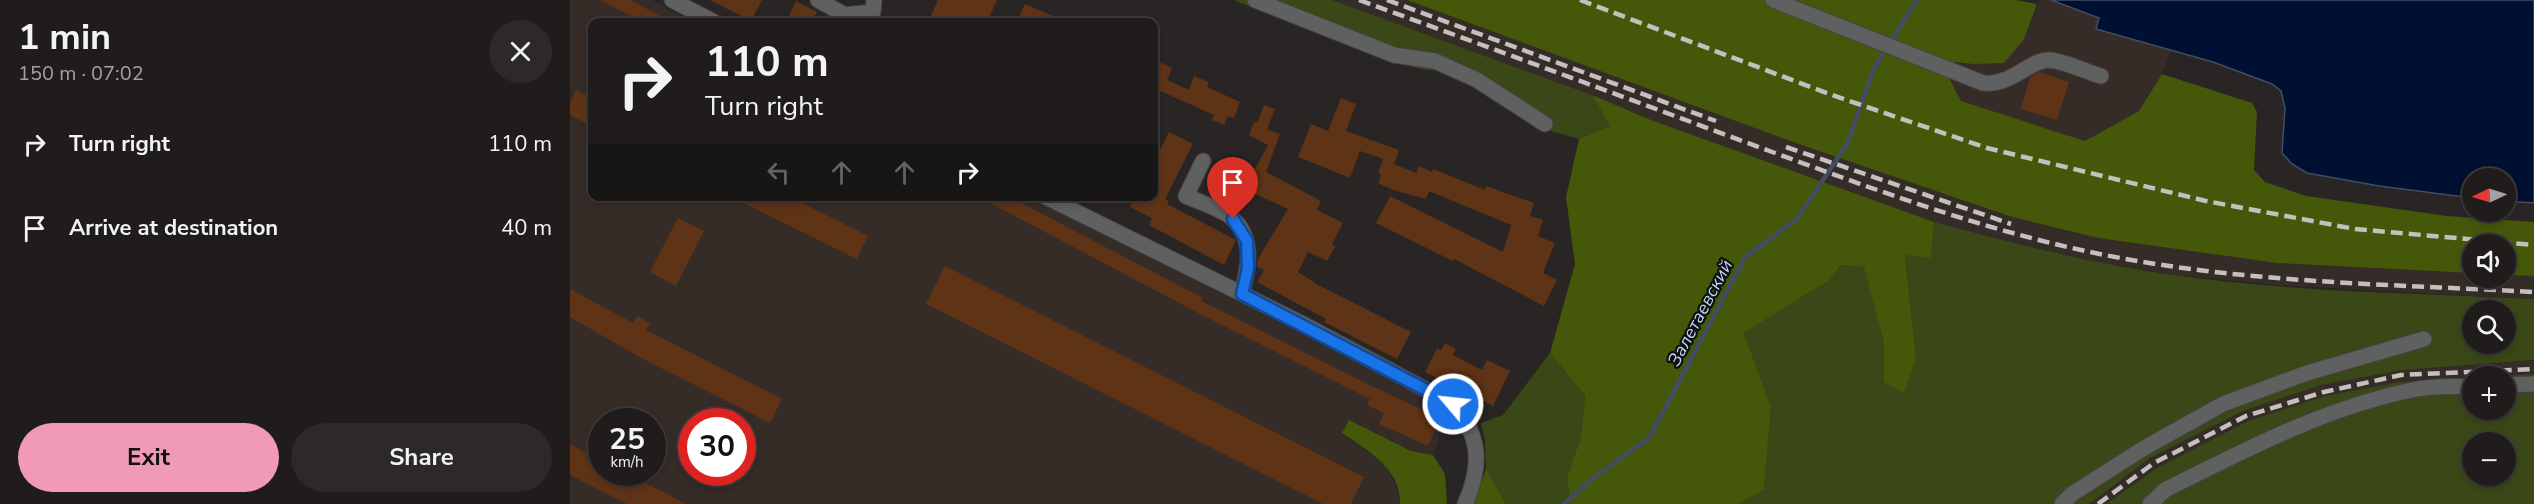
<!DOCTYPE html>
<meta charset="utf-8">
<style>
body{margin:0;font-family:"Nunito Sans",sans-serif;background:#2c2928;color:#f1f3f6;height:100vh;display:flex;flex-direction:column;font-size:22px;white-space:nowrap}
*{box-sizing:border-box;margin:0}
p{font-size:20px;color:#a1a1a3}
.icon{flex:none;width:33px;height:33px;fill:none;stroke:currentColor;stroke-width:2;stroke-linecap:round;stroke-linejoin:round}
.map{position:relative;flex:1;overflow:hidden}
.side{display:flex;flex-direction:column;background:#1f1c1b;width:570px}
.side>*{flex:none}
.top-card{position:absolute;left:18px;top:18px;width:570px;height:183px;border-radius:12px;box-shadow:0 3px 9px #0003,0 0 0 2px #3c3a3a;background:#1f1c1b;color:#f1f3f6;overflow:hidden}
.needle{width:39px;rotate:266deg}
.fabs{position:absolute;left:1892px;top:168px;display:grid;gap:12px}
.fabs a{display:grid;place-items:center;width:54px;height:54px;border-radius:50%;background:#1f1c1b;box-shadow:0 3px 9px #0003,0 0 0 2px #3c3a3a;font-size:30px}
.speed{position:absolute;left:18px;top:408px;display:flex;gap:12px;font-size:30px;font-weight:700;text-align:center}
.speed>*{display:grid;place-content:center;width:78px;height:78px;border-radius:50%;background:#1f1c1b;box-shadow:0 3px 9px #0003,0 0 0 2px #3c3a3a;line-height:1}
.speed small{font-size:15px;font-weight:400}
.speed .limit{border:9px solid #d22;background:#fff;color:#111}
.pin{position:absolute;display:grid;place-items:center;width:51px;height:51px;color:#fff;margin:-62px -26px;border-radius:50% 50% 50% 0;rotate:-45deg;box-shadow:0 0 6px #0007}
.pin .icon{rotate:45deg}
.me{position:absolute;width:66px;margin:-33px;rotate:298deg;stroke-linejoin:round;filter:drop-shadow(0 0 4px #0008)}
.turn{display:flex;align-items:center;gap:21px;height:126px;padding:0 18px;font-size:27px}
.turn .icon{width:78px;height:78px;stroke-width:2.5}
.turn b{display:block;font-size:42px;line-height:51px}
.lanes{display:flex;align-items:center;height:57px;padding:0 18px;background:#0003;justify-content:center;gap:30px;direction:ltr}
.lanes .off{opacity:.35}
.round{display:grid;place-items:center;flex:none;width:63px;height:63px;border-radius:32px;background:#2c2928}
.overview{display:flex;align-items:center;justify-content:space-between;height:102px;padding:0 18px}
h1{font-size:36px;font-weight:700;line-height:45px}
.cta{display:flex;gap:12px;margin-top:auto;padding:12px 18px}
.cta a{flex:1;height:69px;border-radius:36px;background:#f09ab5;color:#111;font-size:24px;font-weight:700;line-height:69px;text-align:center}
.cta a+a{background:#2c2928;color:#f1f3f6}
ul{padding:0;list-style:none}
li{display:flex;align-items:center;gap:18px;height:84px;padding:0 18px}
li div{flex:1}
li b{display:block;font-size:22px}
li em{font-style:normal}
main{display:flex;flex:1;min-height:0}
.map>svg:first-child{display:block}
</style>
<main>
<section class="side">
<div class="overview"><div><h1>1 min</h1><p>150 m · 07:02</p></div><a class="round"><svg class="icon" aria-label="close" viewBox="0 0 24 24"><path d="M6 6l12 12M18 6L6 18"/></svg></a></div>
<ul>
<li><svg class="icon" aria-label="right" viewBox="0 0 24 24"><path d="M7 20v-9h11M14 6l5 5-5 5"/></svg><div><b>Turn right</b></div><em>110 m</em></li>
<li><svg class="icon" aria-label="arrive" viewBox="0 0 24 24"><path d="M6 21V4h12l-3 4 3 4H6"/></svg><div><b>Arrive at destination</b></div><em>40 m</em></li>
</ul>
<div class="cta"><a>Exit</a><a>Share</a></div>
</section>
<div class="map">
<svg width="1964" height="504" viewBox="0 0 1964 504">
<rect width="100%" height="100%" fill="#292524"/>
<g fill="#352b27" fill-rule="evenodd">
<path d="M 0,0 L 82,0 L 122,22 L 22,22 L 22,196 L 459,197 L 880,408 L 863,455 L 841,451 L 779,420 L 772,434 L 815,463 L 830,495 L 830,504 L 0,504 ZM 32,422 L 82,422 L 82,472 L 32,472 ZM 122,422 L 172,422 L 172,472 L 122,472 Z"/>
<path d="M 762,0 L 837,0 L 1223,142 L 1439,216 L 1528,238 L 1707,263 L 1902,273 L 1902,278 L 1935,278 L 1935,275 L 1964,276 L 1964,299 L 1707,285 L 1605,275 L 1525,262 L 1432,240 L 1363,222 L 1081,120 L 1022,95 Z"/>
<path d="M 1470,0 L 1481,0 L 1529,18 L 1526,29 L 1601,50 L 1588,83 L 1569,111 L 1515,141 L 1391,101 L 1378,76 L 1385,62 L 1403,64 L 1454,39 Z"/>
<path d="M 1964,360 L 1964,374 L 1829,382 L 1755,396 L 1678,421 L 1587,468 L 1536,504 L 1519,504 L 1580,458 L 1673,411 L 1751,385 L 1832,370 Z"/>
</g>
<g fill="#3a4817" fill-rule="evenodd">
<path d="M 664,0 L 762,0 L 1022,95 L 1040,126 L 1009,139 L 974,129 L 932,100 L 872,70 C 853,73 828,62 810,56 C 760,40 712,20 664,0 Z"/>
<path d="M 1364,222 C 1443,243 1523,264 1604,275 C 1723,292 1844,293 1964,299 L 1964,360 L 1832,370 L 1751,385 L 1673,411 L 1580,458 L 1519,504 L 1168,504 L 1194,490 L 1201,407 L 1174,333 L 1258,281 L 1271,265 L 1295,267 L 1314,343 L 1314,382 L 1346,357 L 1335,254 L 1361,258 ZM 1902,310 L 1935,310 L 1935,344 L 1902,344 Z"/>
<path d="M 980,353 L 1015,396 L 1011,437 L 997,477 L 1000,504 L 936,504 L 916,469 L 915,440 L 911,423 L 933,415 Z"/>
<path d="M 1964,374 L 1964,504 L 1536,504 L 1587,468 L 1678,421 L 1755,396 L 1829,382 ZM 1902,376 L 1935,376 L 1935,410 L 1902,410 ZM 1902,442 L 1935,442 L 1935,476 L 1902,476 Z"/>
</g>
<g fill="#45580a">
<path d="M 837,0 L 1446,0 L 1467,4 L 1454,39 L 1434,63 L 1403,64 L 1385,62 L 1378,76 L 1391,101 L 1515,141 L 1569,111 L 1592,74 L 1682,103 L 1687,112 L 1684,170 L 1695,182 L 1736,196 L 1877,216 L 1964,222 L 1964,276 L 1935,275 L 1935,244 L 1902,244 L 1902,273 L 1707,263 L 1528,238 L 1439,216 L 1223,142 Z"/>
<path d="M 1022,95 L 1081,120 L 1364,222 L 1361,258 L 1335,255 L 1346,357 L 1334,393 L 1314,382 L 1314,343 L 1294,267 L 1271,265 L 1258,281 L 1174,333 L 1201,407 L 1194,490 L 1168,504 L 1000,504 L 997,477 L 1011,437 L 1015,396 L 980,353 L 1005,264 L 996,197 L 1009,139 L 1040,126 Z"/>
<path d="M 779,420 L 841,451 L 863,455 L 875,474 L 877,504 L 830,504 C 831,468 798,451 772,433 Z"/>
<path d="M 916,469 L 936,504 L 904,504 Z"/>
</g>
<path fill="#001032" stroke="#424d64" stroke-width="1.5" d="M 1481,0 L 1964,0 L 1964,203 L 1935,201 L 1935,178 L 1902,178 L 1902,198 L 1809,186 L 1737,173 L 1722,164 L 1712,153 L 1715,108 L 1711,91 L 1702,84 L 1643,62 L 1526,29 L 1529,18 Z"/>
<g fill="none" stroke-linecap="round" stroke-linejoin="round">
<path stroke="#424d64" stroke-width="4.5" d="M 994,504 L 1022,479 L 1080,437 L 1175,257 L 1227,219 L 1277,144 L 1304,68 L 1347,0"/>
</g>
<g fill="#5f3316">
<path d="M 30,0 L 60,0 L 102,22 L 72,22 Z"/>
<path d="M 140,0 L 192,0 L 181,21 Z"/>
<path d="M 368,0 L 427,0 L 417,22 L 358,22 Z"/>
<path d="M 226,1 L 247,12 L 241,22 L 216,22 Z"/>
<path d="M 455,4 L 497,22 L 447,22 Z"/>
<path d="M 589,62 L 602,68 L 597,80 L 619,90 L 624,76 L 639,82 L 637,87 L 670,102 L 664,118 L 658,116 L 654,125 L 642,120 L 644,115 L 584,88 L 584,74 Z"/>
<path d="M 1469,72 L 1499,82 L 1487,120 L 1451,109 L 1460,77 Z"/>
<path d="M 6,90 L 22,98 L 22,126 L 0,115 L 0,103 Z"/>
<path d="M 771,98 L 786,104 L 776,131 L 829,150 L 824,164 L 846,173 L 849,166 L 862,172 L 863,169 L 915,190 L 916,186 L 964,203 L 960,216 L 973,220 L 968,236 L 985,243 L 973,273 L 987,280 L 974,306 L 884,259 L 883,261 L 806,223 L 820,196 L 933,252 L 941,225 L 859,191 L 856,199 L 823,190 L 808,183 L 811,175 L 808,173 L 813,159 L 790,151 L 780,178 L 728,157 L 741,124 L 758,131 Z"/>
<path d="M 694,105 L 705,109 L 697,129 L 710,134 L 696,172 L 751,201 L 747,210 L 773,223 L 762,244 L 765,246 L 757,261 L 738,252 L 728,272 L 750,286 L 841,332 L 827,359 L 754,322 L 756,319 L 687,282 L 694,270 L 687,267 L 688,259 L 718,209 L 674,189 L 698,145 L 679,135 L 684,122 L 687,123 Z"/>
<path d="M 599,132 L 623,144 L 595,199 L 599,201 L 597,204 L 666,240 L 654,265 L 579,225 L 582,218 L 560,207 L 565,196 L 584,196 L 584,162 Z"/>
<path d="M 159,196 L 219,196 L 298,236 L 287,259 Z"/>
<path d="M 407,196 L 438,196 L 633,298 L 631,301 L 806,388 L 870,418 L 858,446 L 809,424 L 814,413 L 797,405 L 800,399 L 632,315 Z"/>
<path d="M 108,218 L 134,231 L 106,286 L 80,272 Z"/>
<path d="M 375,266 L 794,477 L 781,504 L 753,504 L 356,304 Z"/>
<path d="M 0,289 L 63,323 L 67,316 L 80,323 L 76,330 L 212,399 L 200,423 L 71,358 L 0,317 Z"/>
<path d="M 875,343 L 886,349 L 883,355 L 912,370 L 917,360 L 940,371 L 923,406 L 855,372 L 867,348 L 871,350 Z"/>
<path d="M 0,444 L 32,461 L 32,472 L 55,472 L 116,504 L 57,504 L 0,475 Z"/>
</g>
<g fill="none" stroke-linecap="round" stroke-linejoin="round">
<defs>
<g id="minor">
<path d="M 102,0 L 144,22"/>
<path d="M 248,0 L 275,15 L 303,12 L 304,0"/>
<path d="M 685,0 L 824,55 L 865,61 L 907,80 L 975,124"/>
<path d="M 1203,0 L 1413,83 C 1442,86 1460,59 1480,60 C 1496,62 1515,71 1531,76"/>
<path d="M 633,161 L 616,196 C 629,202 654,210 663,219 C 685,239 678,269 672,294"/>
<path d="M 474,196 L 735,325 L 883,404 C 911,436 912,466 895,504"/>
<path d="M 1935,385 L 1964,384"/>
<path d="M 1492,504 L 1502,494 L 1574,448 L 1653,404 L 1737,373 L 1854,339"/>
<path d="M 1580,504 L 1595,490 C 1677,449 1756,407 1847,389 C 1864,386 1884,387 1902,386"/>
</g>
</defs>
<use href="#minor" stroke="#464241" stroke-width="17"/>
<use href="#minor" stroke="#5f6161" stroke-width="15"/>
<g stroke="#c3c0bf" stroke-width="4.5" stroke-dasharray="12 6" stroke-linecap="butt">
<path d="M 789,0 C 918,47 1046,94 1175,142 C 1290,184 1404,228 1525,253 C 1669,283 1817,284 1964,292"/>
<path d="M 817,0 L 1146,121"/>
<path d="M 1010,0 L 1262,95 L 1417,148 L 1636,201 L 1785,229 L 1964,245"/>
<path d="M 1216,147 L 1441,224"/>
<path d="M 1528,504 L 1584,463 L 1676,416 L 1754,392 L 1831,375 L 1964,369"/>
</g>
</g>
<g fill="none" stroke-linecap="round" stroke-linejoin="round">
<defs>
<path id="route" d="M 663,219 L 677,241 L 678,268 L 672,294 L 883,404"/>
</defs>
<use href="#route" stroke="#114b97" stroke-width="15"/>
<use href="#route" stroke="#1a73e8" stroke-width="10"/>
</g>
<g text-anchor="middle" stroke-width="4.5" stroke-linejoin="round" paint-order="stroke">
<g font-size="18" font-style="italic" fill="#bad7fe" stroke="#100f0e">
<text transform="translate(1130 313) rotate(-62)" y="6">Залетаевский</text>
</g>
</g>
</svg>
<div class="fabs">
<a><svg class="needle" viewBox="-14 -14 28 28"><path d="M0-13l5 13h-10z" fill="#e53935"/><path d="M0 13l5-13h-10z" fill="#a1a1a3"/></svg></a>
<a><svg class="icon" aria-label="sound" viewBox="0 0 24 24"><path d="M4 9h4l5-4v14l-5-4H4zM17 9q2 3 0 6"/></svg></a>
<a><svg class="icon" aria-label="search" viewBox="0 0 24 24"><circle cx="10" cy="10" r="6"/><path d="M15 15l6 6"/></svg></a>
<a>+</a>
<a>−</a>
</div>
<div class="speed"><div>25<small>km/h</small></div><div class="limit">30</div></div>
<div class="pin" style="left:663px;top:219px;background:#d93025"><svg class="icon" aria-label="arrive" viewBox="0 0 24 24"><path d="M6 21V4h12l-3 4 3 4H6"/></svg></div>
<svg class="me" style="left:883px;top:404px" viewBox="-20 -20 40 40"><circle r="17" fill="#1a73e8" stroke="#fff" stroke-width="3"/><path d="M0-11L8 9 0 5-8 9z" fill="#fff"/></svg>
<div class="top-card">
<div class="turn"><svg class="icon" aria-label="right" viewBox="0 0 24 24"><path d="M7 20v-9h11M14 6l5 5-5 5"/></svg><div><b>110 m</b>Turn right</div></div>
<div class="lanes"><svg class="icon off" aria-label="left" viewBox="0 0 24 24"><path d="M17 20v-9H6M10 6l-5 5 5 5"/></svg><svg class="icon off" aria-label="ahead" viewBox="0 0 24 24"><path d="M12 20V5M6 11l6-6 6 6"/></svg><svg class="icon off" aria-label="ahead" viewBox="0 0 24 24"><path d="M12 20V5M6 11l6-6 6 6"/></svg><svg class="icon" aria-label="right" viewBox="0 0 24 24"><path d="M7 20v-9h11M14 6l5 5-5 5"/></svg></div>
</div>
</div>
</main>
